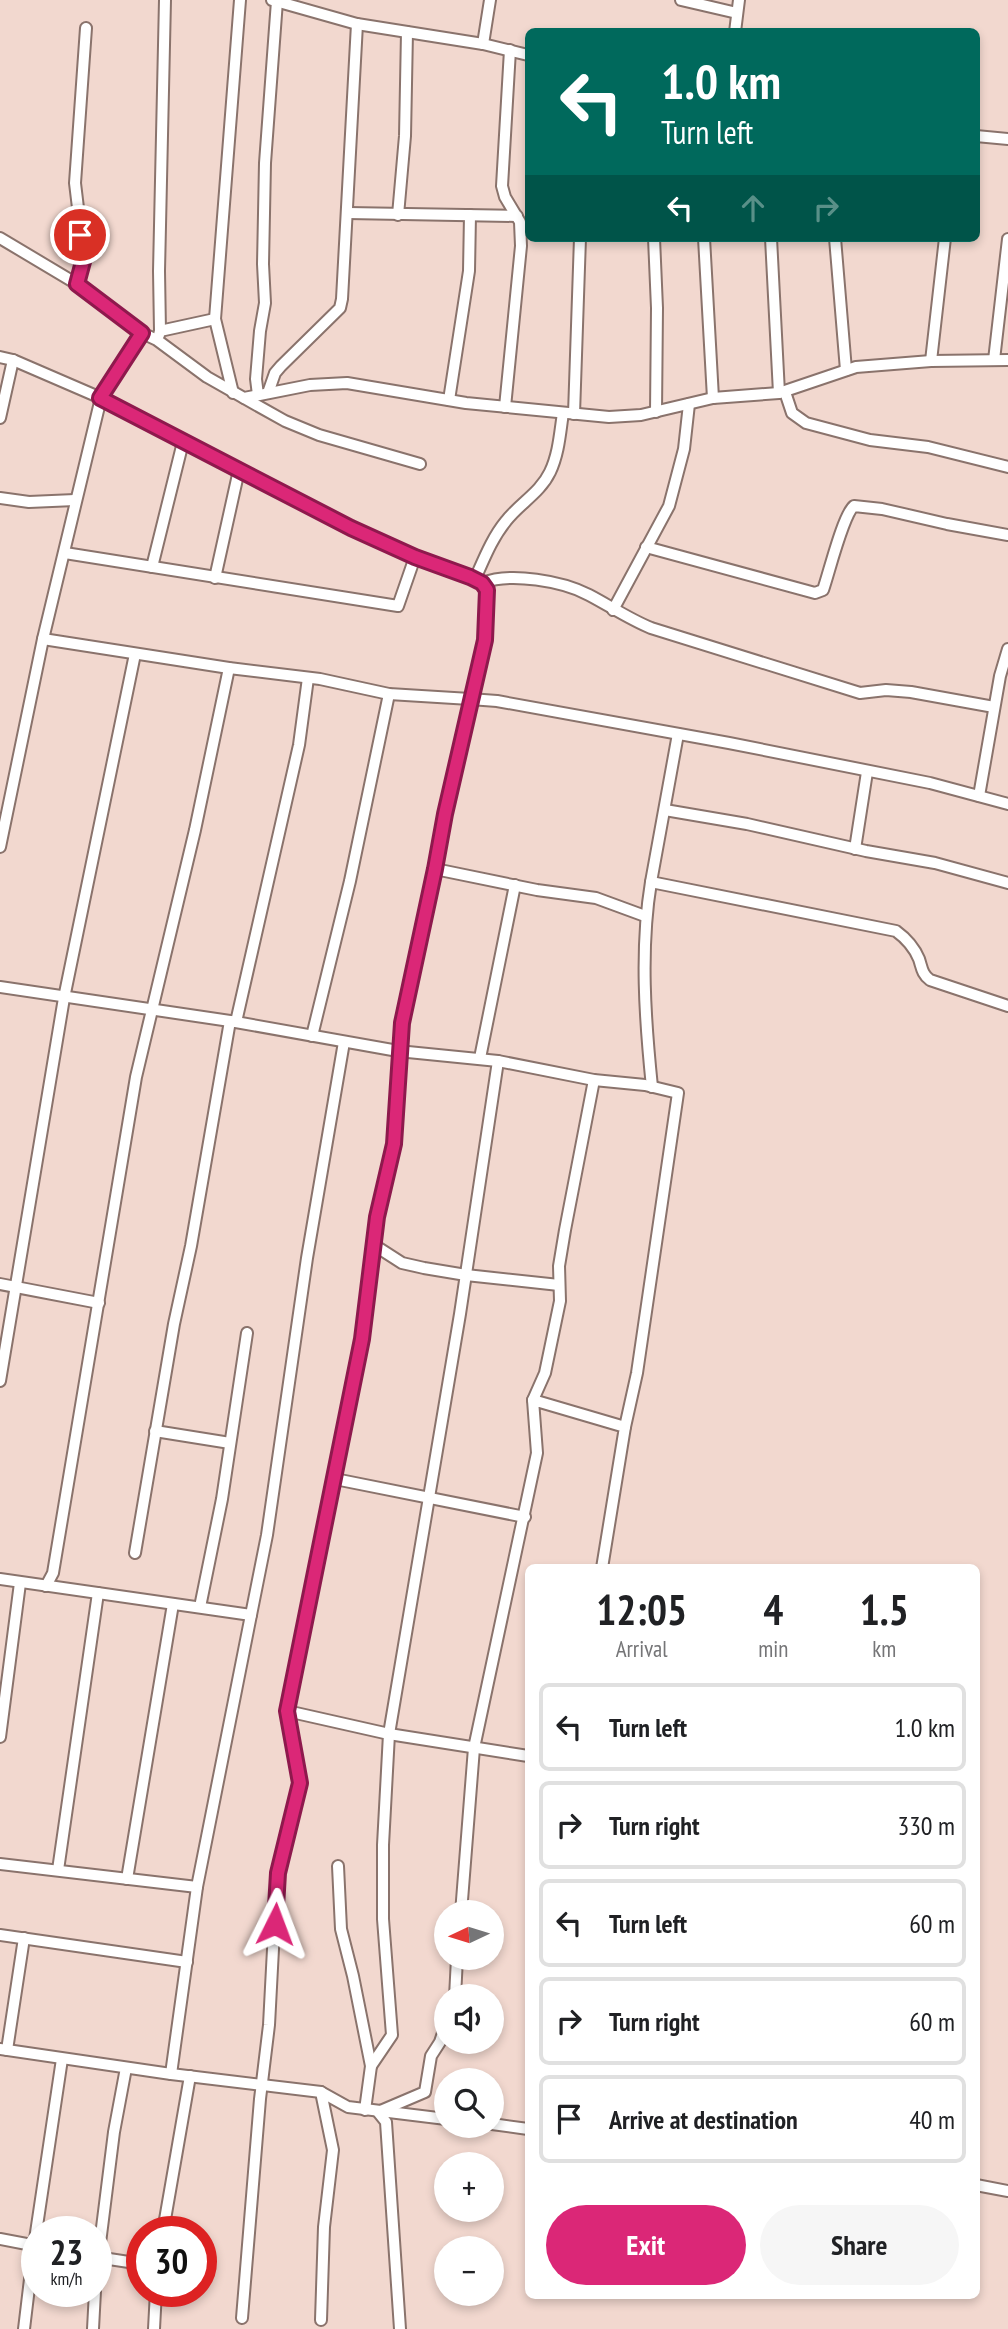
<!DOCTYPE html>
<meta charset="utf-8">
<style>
body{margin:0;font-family:"PT Sans Narrow",sans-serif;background:#f6f6f6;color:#202124;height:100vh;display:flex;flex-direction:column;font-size:26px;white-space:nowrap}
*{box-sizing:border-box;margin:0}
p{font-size:23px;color:#757577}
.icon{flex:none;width:38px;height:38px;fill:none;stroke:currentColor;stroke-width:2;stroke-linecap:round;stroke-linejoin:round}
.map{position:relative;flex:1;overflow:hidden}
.side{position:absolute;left:525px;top:1564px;width:455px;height:735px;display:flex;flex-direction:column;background:#fff;border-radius:10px;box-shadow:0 4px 10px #0003}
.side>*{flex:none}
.hud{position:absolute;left:525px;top:28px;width:455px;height:214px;border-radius:10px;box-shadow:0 4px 10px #0003;background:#00695c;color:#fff;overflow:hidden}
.needle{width:46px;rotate:266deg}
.controls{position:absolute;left:434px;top:1900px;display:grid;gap:14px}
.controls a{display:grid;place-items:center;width:70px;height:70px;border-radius:50%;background:#fff;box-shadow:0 4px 10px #0003;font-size:35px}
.speed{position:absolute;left:21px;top:2216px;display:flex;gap:14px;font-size:35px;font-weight:700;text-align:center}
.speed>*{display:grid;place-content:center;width:91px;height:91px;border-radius:50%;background:#fff;box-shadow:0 4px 10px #0003;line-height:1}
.speed small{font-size:18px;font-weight:400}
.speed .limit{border:10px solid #d22;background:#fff;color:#111}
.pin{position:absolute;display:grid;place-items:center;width:60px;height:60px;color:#fff;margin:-30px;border:4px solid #fff;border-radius:50%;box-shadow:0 2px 7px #0007}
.me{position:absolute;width:77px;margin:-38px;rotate:3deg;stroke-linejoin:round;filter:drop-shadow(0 0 5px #0008)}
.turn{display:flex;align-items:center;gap:24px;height:147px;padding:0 21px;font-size:32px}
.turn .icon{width:91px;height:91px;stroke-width:2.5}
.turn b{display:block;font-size:49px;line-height:60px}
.lanes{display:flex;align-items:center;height:66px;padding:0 21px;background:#0003;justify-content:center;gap:35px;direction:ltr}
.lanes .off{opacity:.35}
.eta{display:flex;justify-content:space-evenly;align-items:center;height:119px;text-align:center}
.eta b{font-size:42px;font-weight:700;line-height:49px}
.cta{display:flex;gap:14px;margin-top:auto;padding:14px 21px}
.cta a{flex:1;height:80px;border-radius:42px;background:#db2777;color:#fff;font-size:28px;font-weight:700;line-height:80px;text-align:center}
.cta a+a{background:#f6f6f6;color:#202124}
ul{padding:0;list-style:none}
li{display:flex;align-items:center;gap:21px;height:88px;margin:0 14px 10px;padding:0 7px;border:4px solid #e0e0e0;border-radius:10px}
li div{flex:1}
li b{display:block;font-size:26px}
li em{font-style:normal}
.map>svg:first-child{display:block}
</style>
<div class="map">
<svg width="1008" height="2329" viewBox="0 0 1008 2329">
<rect width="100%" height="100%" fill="#f2d8cf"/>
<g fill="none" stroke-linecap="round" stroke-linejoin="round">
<defs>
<g id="minor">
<path d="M 272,0 L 357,24 L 483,44 L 528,55"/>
<path d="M 681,0 L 737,13"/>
<path d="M 735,32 L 739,0"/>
<path d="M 483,44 L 490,0"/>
<path d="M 976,136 L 1008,139"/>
<path d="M 348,213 L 517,216"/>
<path d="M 398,215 L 405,136 L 407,32"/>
<path d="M 0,238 L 77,284 L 142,333 L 157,340 L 207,377 L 244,398 L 310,385 L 347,383 L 466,403 L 609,417 L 641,415 L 713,398 L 779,393 L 856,367 L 931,361 L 1008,360"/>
<path d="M 654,238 L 657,308 L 656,412"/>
<path d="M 704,238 L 713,398"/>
<path d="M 771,238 L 779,393"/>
<path d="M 835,238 L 846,370"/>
<path d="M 77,284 L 84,258 L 75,183 L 86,28"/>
<path d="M 160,331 L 159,271 L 165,0"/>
<path d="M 159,335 L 160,331 L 215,319"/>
<path d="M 0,357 L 13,360 L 101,398 L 351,528 L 415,557 L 470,577 L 483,583 L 487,590 L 487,621 L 485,640 L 470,699 L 389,694 L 320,679 L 229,668 L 43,639"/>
<path d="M 994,360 L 1008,239"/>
<path d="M 931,361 L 945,238"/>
<path d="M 785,392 L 792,413 L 806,423 L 870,440 L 928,447 L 1008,467"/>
<path d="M 233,393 L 215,319 L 240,0"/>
<path d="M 268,393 L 275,373 L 281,366 L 340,308 L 342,299 L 357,24"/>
<path d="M 258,395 L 256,379 L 260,331 L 265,303 L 263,264 L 265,163 L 277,1"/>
<path d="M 244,398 L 285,421 L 319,435 L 420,464"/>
<path d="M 449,400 L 469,271 L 470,215"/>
<path d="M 505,407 L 521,246 L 520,222 L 505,197 L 502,186 L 510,50"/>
<path d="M 574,414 L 580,238"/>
<path d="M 0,418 L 13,360"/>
<path d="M 0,498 L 29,502 L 75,500"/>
<path d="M 646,547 L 815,593 L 823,590 C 829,573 843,515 854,506 L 882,509 L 947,524 L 1008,535"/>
<path d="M 65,553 L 398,606 L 415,557"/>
<path d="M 152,567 L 183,442"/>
<path d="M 215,578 L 239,470"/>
<path d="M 475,579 C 484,559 492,538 506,521 C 520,503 540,493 550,472 C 559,453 560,432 563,413"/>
<path d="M 483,583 C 510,572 563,581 589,595 C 610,606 629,619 651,628 L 860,693 L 886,690 L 911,692 L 994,707"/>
<path d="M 613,610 L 669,506 L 684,449 L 689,404"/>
<path d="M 678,734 L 651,882 L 896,931 C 907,939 914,947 919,959 C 922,968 922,974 930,980 L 1008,1006"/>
<path d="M 979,796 L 1000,676 L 1008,649"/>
<path d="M 665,810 L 747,824 L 866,851 L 935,863 L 1008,883"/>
<path d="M 0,847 L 43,639 L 101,398 L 142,333"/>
<path d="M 855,849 L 867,772"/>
<path d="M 435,869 L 537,890 L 596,898 L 645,916"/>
<path d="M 651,882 C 640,949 645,1019 652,1087"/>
<path d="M 0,987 L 230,1021 L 398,1051 L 498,1061 L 594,1080 L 645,1085 L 678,1093 L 637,1373 L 625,1427"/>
<path d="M 236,1022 L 299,745 L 308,678"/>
<path d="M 312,1036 L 350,881 L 389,694"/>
<path d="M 480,1058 L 515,885"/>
<path d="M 374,1245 L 402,1263 L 424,1268 L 466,1275 L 559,1285"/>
<path d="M 0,1284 L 99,1303"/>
<path d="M 0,1381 L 64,998 L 135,654"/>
<path d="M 533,1400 L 545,1373 L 560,1301 L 559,1266 L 565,1230 L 594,1080"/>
<path d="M 155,1431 L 230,1443"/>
<path d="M 335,1479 L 362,1339 L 377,1217 L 394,1144 L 402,1023 L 470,699 L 497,701 L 729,743 L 930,783 L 1008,804"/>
<path d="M 135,1553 L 174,1324 L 191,1246 L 230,1021"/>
<path d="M 0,1579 L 251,1615 L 197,1887 L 171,2074"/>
<path d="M 46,1586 L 53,1573 L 136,1077 L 195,830 L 229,668"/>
<path d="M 200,1607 L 222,1499 L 247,1333"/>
<path d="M 251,1615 L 267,1535 L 307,1258 L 344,1042"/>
<path d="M 287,1711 L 389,1734 L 528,1756"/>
<path d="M 0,1737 L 20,1583"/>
<path d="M 0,1864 L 197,1887"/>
<path d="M 338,1866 L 341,1929 L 353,1976 L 371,2066 L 365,2110"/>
<path d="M 58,1870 L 98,1593"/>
<path d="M 127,1879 L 173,1604"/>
<path d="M 461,1913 L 474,1748 L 537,1453 L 533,1400 L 625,1427 L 602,1568"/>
<path d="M 0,1935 L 187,1962"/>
<path d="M 455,1997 L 457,1958"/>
<path d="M 0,2049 L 171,2074 L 321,2092 L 348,2107 L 446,2119"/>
<path d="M 7,2050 L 24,1938"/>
<path d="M 371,2066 L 392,2035 L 383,1919 L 383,1845 L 389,1734 L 460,1314 L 498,1061"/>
<path d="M 321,2092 L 333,2150 L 324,2227 L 321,2320"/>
<path d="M 492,2124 L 528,2129"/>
<path d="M 976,2185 L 1008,2191"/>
<path d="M 163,2231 L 190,2076"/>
<path d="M 0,2239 L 37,2246"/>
<path d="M 96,2257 L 142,2264"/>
<path d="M 96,2275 L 114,2132 L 126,2068"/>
<path d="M 242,2318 L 260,2099 L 269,2025 L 277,1873 L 300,1783 L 287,1711 L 335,1479 L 525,1517"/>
<path d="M 24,2329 L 34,2246 L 62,2059"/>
<path d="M 93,2329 L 95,2291"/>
<path d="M 154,2329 L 156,2291"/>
<path d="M 400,2329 L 386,2122 L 378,2112 L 425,2092 L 431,2056 L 440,2042 L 446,2024"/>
</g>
</defs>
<use href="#minor" stroke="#8a736c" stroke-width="14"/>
<use href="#minor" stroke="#fff" stroke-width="10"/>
</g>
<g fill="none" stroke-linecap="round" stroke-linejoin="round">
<defs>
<path id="route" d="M 80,235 L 84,258 L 77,284 L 142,333 L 100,398 L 351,528 L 415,557 L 470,577 L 482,583 L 487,590 L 485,640 L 445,814 L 435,869 L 402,1023 L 394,1144 L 377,1217 L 362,1339 L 287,1711 L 300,1783 L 278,1873 L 275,1924"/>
</defs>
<use href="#route" stroke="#8e194d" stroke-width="18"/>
<use href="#route" stroke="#db2777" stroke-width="12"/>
</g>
</svg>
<div class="controls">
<a><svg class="needle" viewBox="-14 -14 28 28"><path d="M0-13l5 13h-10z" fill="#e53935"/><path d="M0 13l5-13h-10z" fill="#757577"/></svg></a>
<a><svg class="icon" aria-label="sound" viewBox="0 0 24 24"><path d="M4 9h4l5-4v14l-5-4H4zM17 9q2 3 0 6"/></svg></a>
<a><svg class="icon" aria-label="search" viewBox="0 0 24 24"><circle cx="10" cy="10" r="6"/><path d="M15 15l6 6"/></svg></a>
<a>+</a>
<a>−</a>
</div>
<div class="speed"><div>23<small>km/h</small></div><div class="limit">30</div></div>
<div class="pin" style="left:80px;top:235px;background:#d93025"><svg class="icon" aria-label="arrive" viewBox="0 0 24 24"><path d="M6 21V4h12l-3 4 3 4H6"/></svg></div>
<svg class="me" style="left:275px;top:1924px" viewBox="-20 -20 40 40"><path d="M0-17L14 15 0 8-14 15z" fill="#db2777" stroke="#fff" stroke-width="4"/></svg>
<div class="hud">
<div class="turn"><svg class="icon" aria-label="left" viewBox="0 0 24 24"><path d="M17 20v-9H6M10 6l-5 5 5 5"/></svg><div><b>1.0 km</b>Turn left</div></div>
<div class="lanes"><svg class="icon" aria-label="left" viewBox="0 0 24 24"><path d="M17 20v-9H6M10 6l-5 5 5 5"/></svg><svg class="icon off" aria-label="ahead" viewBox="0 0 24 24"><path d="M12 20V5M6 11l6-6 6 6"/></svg><svg class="icon off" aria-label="right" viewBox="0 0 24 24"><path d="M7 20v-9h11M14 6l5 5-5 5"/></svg></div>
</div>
<section class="side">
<div class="eta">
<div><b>12:05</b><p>Arrival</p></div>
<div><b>4</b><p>min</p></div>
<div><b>1.5</b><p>km</p></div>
</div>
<ul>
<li><svg class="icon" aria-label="left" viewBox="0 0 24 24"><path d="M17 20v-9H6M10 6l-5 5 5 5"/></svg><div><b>Turn left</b></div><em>1.0 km</em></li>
<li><svg class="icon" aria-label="right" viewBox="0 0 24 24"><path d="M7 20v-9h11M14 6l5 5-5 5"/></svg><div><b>Turn right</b></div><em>330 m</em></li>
<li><svg class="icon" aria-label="left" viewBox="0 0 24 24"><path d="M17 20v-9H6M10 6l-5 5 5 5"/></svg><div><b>Turn left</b></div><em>60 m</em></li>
<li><svg class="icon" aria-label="right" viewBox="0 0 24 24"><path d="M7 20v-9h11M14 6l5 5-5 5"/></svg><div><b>Turn right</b></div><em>60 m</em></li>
<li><svg class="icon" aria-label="arrive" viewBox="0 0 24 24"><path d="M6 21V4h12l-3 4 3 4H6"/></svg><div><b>Arrive at destination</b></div><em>40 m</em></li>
</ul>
<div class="cta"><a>Exit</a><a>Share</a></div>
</section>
</div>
